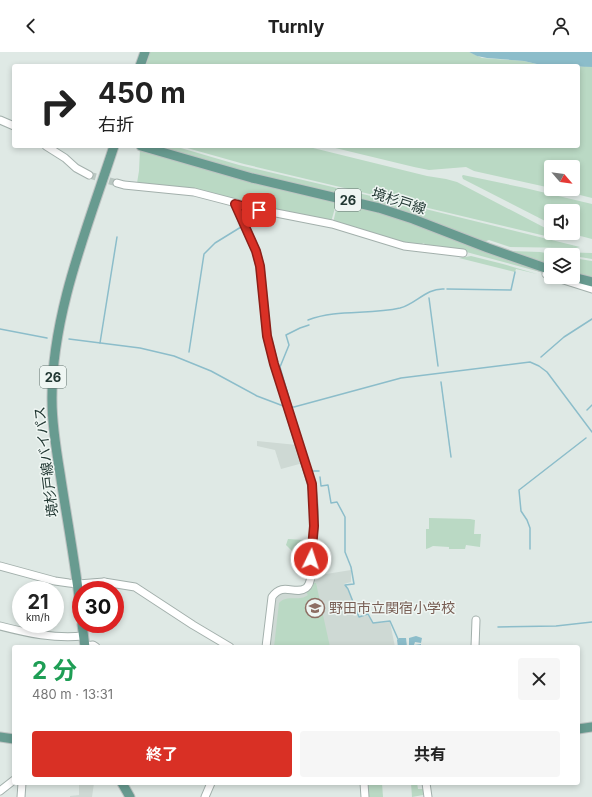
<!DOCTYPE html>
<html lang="ja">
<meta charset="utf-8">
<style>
body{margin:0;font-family:Inter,"Noto Sans JP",sans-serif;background:#f6f6f6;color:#222;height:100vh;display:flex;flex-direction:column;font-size:15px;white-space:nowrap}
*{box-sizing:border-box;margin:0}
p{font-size:13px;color:#767676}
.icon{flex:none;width:22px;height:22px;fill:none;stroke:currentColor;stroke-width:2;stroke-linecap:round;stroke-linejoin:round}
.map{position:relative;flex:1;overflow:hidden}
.sheet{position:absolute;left:12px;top:593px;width:568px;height:140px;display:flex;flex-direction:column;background:#fff;border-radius:4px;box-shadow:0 2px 6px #0003}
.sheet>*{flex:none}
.top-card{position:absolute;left:12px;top:12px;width:568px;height:84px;border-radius:4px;box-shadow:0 2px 6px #0003;background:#fff;color:#222;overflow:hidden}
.needle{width:26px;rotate:118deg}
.fabs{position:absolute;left:544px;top:108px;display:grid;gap:8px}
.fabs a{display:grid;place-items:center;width:36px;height:36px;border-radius:4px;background:#fff;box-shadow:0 2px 6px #0003;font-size:20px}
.speed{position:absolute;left:12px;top:529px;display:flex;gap:8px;font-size:20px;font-weight:700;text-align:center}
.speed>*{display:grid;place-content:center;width:52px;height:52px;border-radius:50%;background:#fff;box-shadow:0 2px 6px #0003;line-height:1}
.speed small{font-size:10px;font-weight:400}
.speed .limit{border:6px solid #d22;background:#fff;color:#111}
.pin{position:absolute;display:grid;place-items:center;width:34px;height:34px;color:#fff;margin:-17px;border-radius:8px;box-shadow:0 2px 6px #0006}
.me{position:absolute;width:44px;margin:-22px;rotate:4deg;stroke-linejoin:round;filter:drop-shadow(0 0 3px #0008)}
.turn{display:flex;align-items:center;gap:14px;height:84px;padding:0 20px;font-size:18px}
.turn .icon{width:52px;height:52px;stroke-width:2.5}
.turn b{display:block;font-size:28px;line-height:34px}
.round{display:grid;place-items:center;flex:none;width:42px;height:42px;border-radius:4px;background:#f6f6f6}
.overview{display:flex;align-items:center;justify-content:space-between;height:68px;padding:0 20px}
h1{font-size:24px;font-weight:700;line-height:30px;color:#1e9e55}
.action{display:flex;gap:8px;margin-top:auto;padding:8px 20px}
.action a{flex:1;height:46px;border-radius:4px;background:#d93025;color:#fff;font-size:16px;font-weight:700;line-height:46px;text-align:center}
.action a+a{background:#f6f6f6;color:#222}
header{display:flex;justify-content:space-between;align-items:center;height:52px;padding:0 20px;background:#fff;font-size:18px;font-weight:700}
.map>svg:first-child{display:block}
</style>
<header><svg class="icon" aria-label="back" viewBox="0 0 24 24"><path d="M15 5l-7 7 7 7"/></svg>Turnly<svg class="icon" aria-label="person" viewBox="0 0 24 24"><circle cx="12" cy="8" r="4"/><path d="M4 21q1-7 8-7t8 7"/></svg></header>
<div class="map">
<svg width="592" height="745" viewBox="0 0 592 745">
<rect width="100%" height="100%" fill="#dfe9e5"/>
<g fill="#ced9d4">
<path d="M 257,389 L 297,393 L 303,411 L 281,417 L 275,398 L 257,394 Z"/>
<path d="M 351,518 L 351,530 L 344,532 L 348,538 L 359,565 L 368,563 L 373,571 L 390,570 L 395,595 L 270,595 L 276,548 L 279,543 L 283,541 L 299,542 L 305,541 L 313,534 L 314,524 Z"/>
<path d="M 79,731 L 94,731 L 92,745 L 70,745 L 70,744 L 79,743 Z"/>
</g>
<g fill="#bad9c4">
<path d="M 150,0 L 469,0 L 482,6 L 524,9 L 541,13 L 570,14 L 146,14 Z"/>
<path d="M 585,14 L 592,15 L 592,146 L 556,137 L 573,137 L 573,115 L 551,115 L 551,136 L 474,119 L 466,115 L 429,118 L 414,115 L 327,94 L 578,94 L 578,15 Z"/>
<path d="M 153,94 L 174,94 L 239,113 L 405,152 L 580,195 L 576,196 L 510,195 L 489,188 L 481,191 L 271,127 Z"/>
<path d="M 180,94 L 305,94 L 427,124 L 446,127 L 457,130 L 551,179 L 551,181 L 555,181 L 563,185 L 563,188 L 558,187 L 244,112 Z"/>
<path d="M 140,97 L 337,149 L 331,170 L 137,131 L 139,119 Z"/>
<path d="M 463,123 L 525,136 L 592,152 L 592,187 L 569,181 L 573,181 L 573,159 L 551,159 L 551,172 L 463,127 L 462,124 Z"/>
<path d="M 338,149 L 376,158 L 421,174 L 444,184 L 505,206 L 551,221 L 551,223 L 448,195 L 447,198 L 431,195 L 423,191 L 421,194 L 398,191 L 333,171 Z"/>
<path d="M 511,199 L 540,200 L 558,203 L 551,203 L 551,215 Z"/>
<path d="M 558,200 L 592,201 L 592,207 L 562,202 Z"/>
<path d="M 471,204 L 503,212 L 537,222 L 516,217 L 515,220 L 459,206 Z"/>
<path d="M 573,206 L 592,209 L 592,228 L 573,222 Z"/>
<path d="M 429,466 L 470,467 L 475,468 L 474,482 L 481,482 L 480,495 L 466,493 L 465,497 L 449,497 L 449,495 L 433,494 L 429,496 L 426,497 L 426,477 L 429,477 Z"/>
<path d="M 288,487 L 303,488 L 300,498 L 293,500 L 286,493 Z"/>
<path d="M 314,531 L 316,531 L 330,595 L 274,595 L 279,551 C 287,542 299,550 308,543 L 306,540 L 312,536 Z"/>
<path d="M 367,731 L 382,731 L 383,745 L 368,745 Z"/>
<path d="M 411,731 L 417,731 L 418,737 L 423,737 L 423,743 L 412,745 Z"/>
</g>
<g fill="#8cbdca">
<path d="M 469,0 L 592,0 L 592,15 L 541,13 L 524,9 L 487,6 L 477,4 Z"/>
<path d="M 416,584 L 422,586 L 421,591 L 415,590 L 414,593 L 421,592 L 421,595 L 409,595 L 409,586 Z"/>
<path d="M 399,586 L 406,586 L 407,595 L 398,595 L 397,588 Z"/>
</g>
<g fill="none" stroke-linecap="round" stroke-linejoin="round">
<g stroke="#8cbdca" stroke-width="1.5">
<path d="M 447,237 L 511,238 L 515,220"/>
<path d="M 429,246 L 438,314"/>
<path d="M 308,268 C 337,257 369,263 400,256 C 416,252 426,236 444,237"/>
<path d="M 0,277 L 47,286"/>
<path d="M 69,287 L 140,296 L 174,304 L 211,319 L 257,344 L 286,355"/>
<path d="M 100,291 L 117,185"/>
<path d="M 189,300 L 204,202 L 215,191 L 241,175"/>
<path d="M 541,305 L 564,285 L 592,267"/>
<path d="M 441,330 L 451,405"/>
<path d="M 289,346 L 280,315 L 289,293 L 286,283 L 300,276 L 309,273"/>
<path d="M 289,355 L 294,355 L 401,326 L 530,310 L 539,314 L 547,320 L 592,380"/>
<path d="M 587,358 L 592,353"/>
<path d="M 306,403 L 312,419 L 319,419"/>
<path d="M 320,425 L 321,434 L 328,433 L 331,451 L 337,450 L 345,465 L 345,500 L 351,515 L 354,532 L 345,533 L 348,537 L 359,565 L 368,562 L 373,571 L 390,569 L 398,587"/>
<path d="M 530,497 L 530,476 L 527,468 L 521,459 L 519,438 L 586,386"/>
<path d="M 498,575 L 556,574 L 592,570"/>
</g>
<path stroke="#b9c6c1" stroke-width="7" stroke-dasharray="7 3.5" stroke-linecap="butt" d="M 89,123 L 117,131"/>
<defs>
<g id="minor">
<path d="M 0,68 L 14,74"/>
<path d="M 46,94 L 65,106 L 76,116 L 89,123"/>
<path d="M 117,131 L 124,133 L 194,140 L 271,160 L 332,172 L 404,194 L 463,201"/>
<path d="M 235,152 L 256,199 L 260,214 L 267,284 L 274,311 L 309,424 C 314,440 315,459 314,476 C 313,483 312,490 311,498 C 311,507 314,530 306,536 C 295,544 283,529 272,545 L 266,595"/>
<path d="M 546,222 L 551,224"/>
<path d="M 554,225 L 592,237"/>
<path d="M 0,514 L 55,529 L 69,531 L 78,532 L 104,530 L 135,535 L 193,573 L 230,595"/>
<path d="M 102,538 L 104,530"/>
<path d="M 0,574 C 27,581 55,587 83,584"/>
<path d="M 82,575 L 91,572"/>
<path d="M 84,594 L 93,593 L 96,595"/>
<path d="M 475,595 L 476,568"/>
<path d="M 364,731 L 365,745"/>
<path d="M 426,731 L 428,745"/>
<path d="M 0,739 L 14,728"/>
<path d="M 21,745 L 22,731"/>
<path d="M 205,745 L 211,731"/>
</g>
<g id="major">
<path d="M 140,14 L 145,0"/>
<path d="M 141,94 L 252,126 L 379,156 L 413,167 L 488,196 L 551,218"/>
<path d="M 573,225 L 592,230"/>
<path d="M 81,562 C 76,514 67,468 60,421 C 56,397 52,373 52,349 C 51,263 88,174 114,94"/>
<path d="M 82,572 L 85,595"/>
<path d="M 578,677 L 592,675"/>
<path d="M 0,685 L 14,687"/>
<path d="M 122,731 L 130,745"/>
</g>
</defs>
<use href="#minor" stroke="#a3b0ac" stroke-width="9"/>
<use href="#major" stroke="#bdc3c2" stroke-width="11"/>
<use href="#minor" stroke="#fff" stroke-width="7"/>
<use href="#major" stroke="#689b90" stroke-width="9"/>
</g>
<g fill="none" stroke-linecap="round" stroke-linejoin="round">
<defs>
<path id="route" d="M 259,158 L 235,152 L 256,199 L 260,214 L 267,284 L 274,312 L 312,432 L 314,474 L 311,507"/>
</defs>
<use href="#route" stroke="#8d1f18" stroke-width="10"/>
<use href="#route" stroke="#d93025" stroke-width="7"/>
</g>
<defs>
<symbol id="school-ring" viewBox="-11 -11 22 22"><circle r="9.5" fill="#eff6f3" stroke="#8d6e63" stroke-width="1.5"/><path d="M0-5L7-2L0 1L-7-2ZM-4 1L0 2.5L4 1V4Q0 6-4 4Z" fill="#8d6e63"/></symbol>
</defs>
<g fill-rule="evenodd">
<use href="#school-ring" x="304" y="545" width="22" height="22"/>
</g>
<g text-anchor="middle" stroke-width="3" stroke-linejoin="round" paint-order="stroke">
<g fill="#eff6f3" stroke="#60716d" stroke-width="1">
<rect x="335" y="137" width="26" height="22" rx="3"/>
<rect x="40" y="314" width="26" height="22" rx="3"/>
</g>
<g font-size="13" font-weight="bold" fill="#223833">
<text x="348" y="153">26</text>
<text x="53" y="330">26</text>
</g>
<g font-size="14" fill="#223833" stroke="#eff6f3">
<text transform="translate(399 149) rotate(18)" y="5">境杉戸線</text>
<text transform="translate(46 410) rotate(-97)" y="5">境杉戸線バイパス</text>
</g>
<g font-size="14" fill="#785e54" stroke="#eff6f3" text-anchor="start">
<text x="329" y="561">野田市立関宿小学校</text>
</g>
</g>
</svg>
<div class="fabs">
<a><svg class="needle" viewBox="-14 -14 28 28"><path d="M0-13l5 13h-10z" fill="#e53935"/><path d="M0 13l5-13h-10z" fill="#767676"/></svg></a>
<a><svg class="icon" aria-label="sound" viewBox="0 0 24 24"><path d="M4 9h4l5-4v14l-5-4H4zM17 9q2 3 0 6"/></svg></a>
<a><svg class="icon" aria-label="layers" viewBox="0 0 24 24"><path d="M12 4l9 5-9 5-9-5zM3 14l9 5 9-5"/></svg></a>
</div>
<div class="speed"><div>21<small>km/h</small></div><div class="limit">30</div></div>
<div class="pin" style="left:259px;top:158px;background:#d93025"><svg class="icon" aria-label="arrive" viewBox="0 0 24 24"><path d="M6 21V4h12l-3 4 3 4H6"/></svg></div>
<svg class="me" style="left:311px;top:507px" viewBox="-20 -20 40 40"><circle r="17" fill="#d93025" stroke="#fff" stroke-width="3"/><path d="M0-11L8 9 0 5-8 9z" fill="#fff"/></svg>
<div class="top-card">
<div class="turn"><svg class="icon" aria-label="right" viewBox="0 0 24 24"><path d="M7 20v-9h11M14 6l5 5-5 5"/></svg><div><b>450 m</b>右折</div></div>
</div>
<section class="sheet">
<div class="overview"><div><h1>2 分</h1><p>480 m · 13:31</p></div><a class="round"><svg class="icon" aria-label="close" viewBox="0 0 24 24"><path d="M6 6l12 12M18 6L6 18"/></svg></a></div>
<div class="action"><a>終了</a><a>共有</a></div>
</section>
</div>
